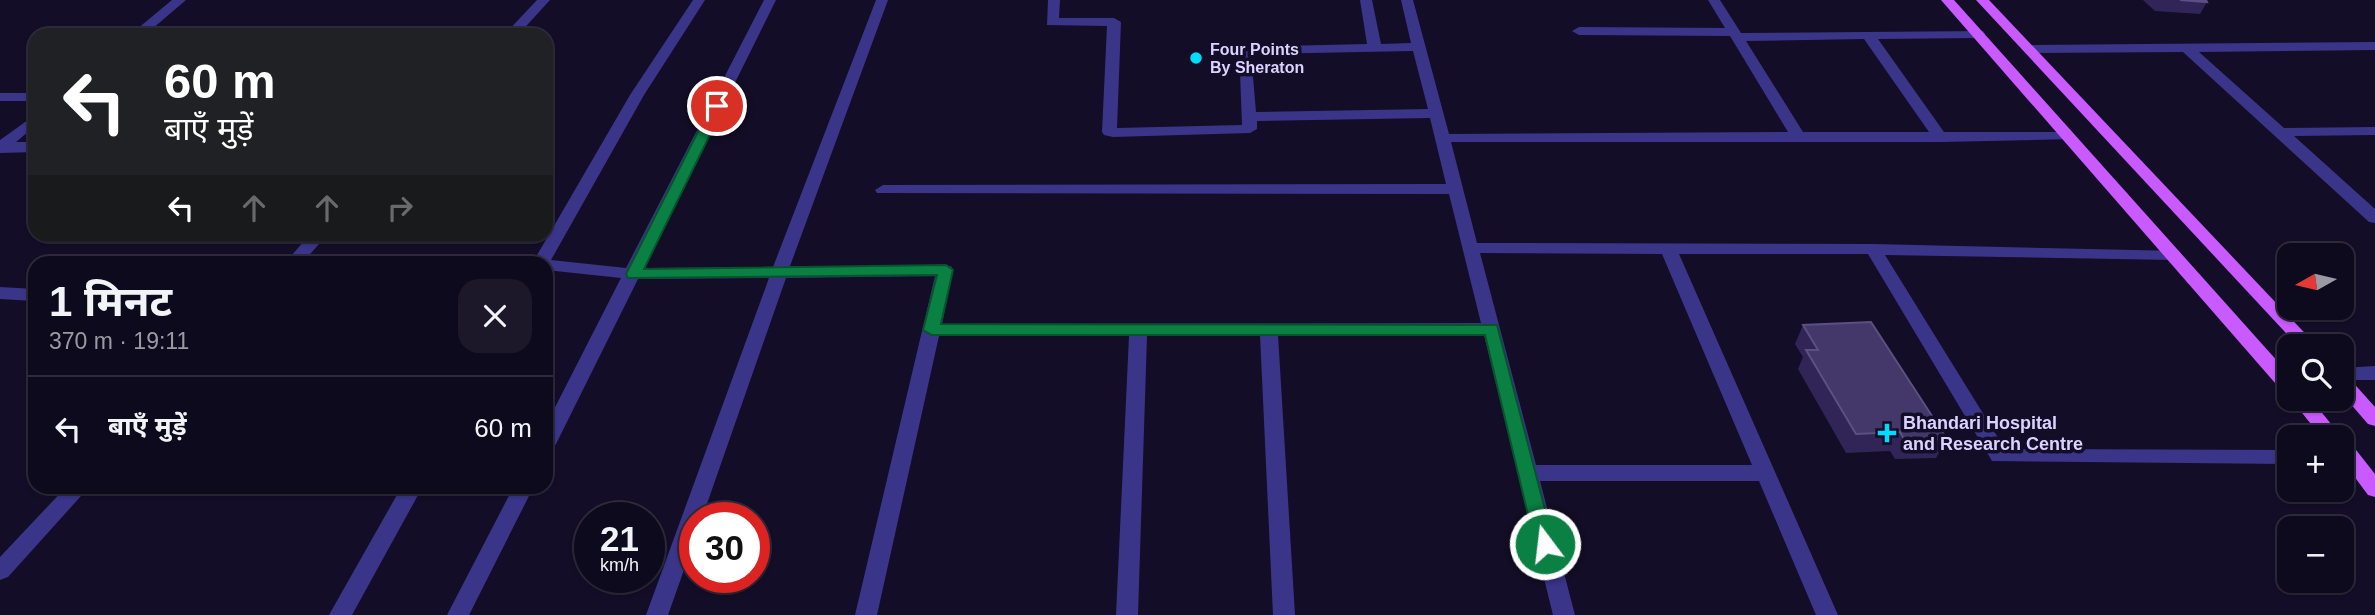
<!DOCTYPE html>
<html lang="hi">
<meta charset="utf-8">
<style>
body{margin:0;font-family:Helvetica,"Noto Sans Devanagari",sans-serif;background:#1c182a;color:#f1f3f6;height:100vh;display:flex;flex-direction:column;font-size:26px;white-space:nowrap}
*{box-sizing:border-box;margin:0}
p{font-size:23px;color:#9b9aa4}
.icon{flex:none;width:38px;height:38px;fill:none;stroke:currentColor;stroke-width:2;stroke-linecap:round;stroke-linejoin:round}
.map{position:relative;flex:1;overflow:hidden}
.panel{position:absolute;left:28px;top:256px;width:525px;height:238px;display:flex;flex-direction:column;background:#0e0a1d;border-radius:21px;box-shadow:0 2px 5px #0004,0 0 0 2px #2e2b3b}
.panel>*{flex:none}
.banner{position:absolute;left:28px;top:28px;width:525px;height:214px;border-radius:21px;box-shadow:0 2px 5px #0004,0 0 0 2px #2e2b3b;background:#202124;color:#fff;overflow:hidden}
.needle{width:46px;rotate:262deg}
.fabs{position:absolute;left:2277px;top:243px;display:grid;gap:14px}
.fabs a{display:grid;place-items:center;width:77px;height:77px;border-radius:14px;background:#0e0a1d;box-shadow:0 2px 5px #0004,0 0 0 2px #2e2b3b;font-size:35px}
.speed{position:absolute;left:574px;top:502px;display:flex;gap:14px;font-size:35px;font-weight:700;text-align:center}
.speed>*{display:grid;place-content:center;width:91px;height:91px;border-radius:50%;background:#0e0a1d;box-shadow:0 2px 5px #0004,0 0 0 2px #2e2b3b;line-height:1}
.speed small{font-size:18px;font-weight:400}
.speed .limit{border:10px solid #d22;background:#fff;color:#111}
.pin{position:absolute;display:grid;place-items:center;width:60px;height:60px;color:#fff;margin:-30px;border:4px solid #fff;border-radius:50%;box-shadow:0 2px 7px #0007}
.me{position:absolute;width:77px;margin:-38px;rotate:345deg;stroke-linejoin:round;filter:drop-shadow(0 0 5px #0008)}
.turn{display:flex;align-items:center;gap:24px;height:147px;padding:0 21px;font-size:32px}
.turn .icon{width:91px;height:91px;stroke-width:2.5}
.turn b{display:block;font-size:49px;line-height:60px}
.lanes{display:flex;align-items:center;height:66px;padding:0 21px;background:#0003;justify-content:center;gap:35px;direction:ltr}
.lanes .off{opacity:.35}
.round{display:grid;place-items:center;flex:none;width:74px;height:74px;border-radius:21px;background:#1c182a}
.overview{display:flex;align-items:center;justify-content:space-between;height:119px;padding:0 21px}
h1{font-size:42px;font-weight:700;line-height:52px}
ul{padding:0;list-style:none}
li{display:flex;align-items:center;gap:21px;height:105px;padding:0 21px;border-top:2px solid #2e2b3b}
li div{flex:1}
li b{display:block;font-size:26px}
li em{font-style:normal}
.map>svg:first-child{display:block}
</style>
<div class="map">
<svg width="2375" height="615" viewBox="0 0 2375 615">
<rect width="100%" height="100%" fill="#130d27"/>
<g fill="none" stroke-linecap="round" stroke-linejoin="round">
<g fill="#3b358a" fill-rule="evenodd">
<path d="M 172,0 L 186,0 L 145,35 L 130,35 Z"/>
<path d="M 537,0 L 550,0 L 518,35 L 504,35 Z"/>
<path d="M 693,0 L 705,0 L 644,95 L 551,260 L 626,268 L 764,0 L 776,0 L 643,268 L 773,267 L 876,0 L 888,0 L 790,266 L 951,266 L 953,270 L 942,324 L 1481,323 L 1449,194 L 877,193 L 875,190 L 883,185 L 1446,184 L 1430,118 L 1257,121 L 1257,129 L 1250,133 L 1113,137 L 1104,135 L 1102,132 L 1107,26 L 1047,25 L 1048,0 L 1060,0 L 1059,18 L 1114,18 L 1121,22 L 1117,128 L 1242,125 L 1239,47 L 1367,44 L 1360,0 L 1372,0 L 1381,44 L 1411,43 L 1401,0 L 1413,0 L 1449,134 L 1788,132 L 1730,36 L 1579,35 L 1572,31 L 1579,27 L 1725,28 L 1708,0 L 1720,0 L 1741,33 L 1983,31 L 1985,34 L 1978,38 L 1878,39 L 1944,132 L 2068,132 L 2075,136 L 2073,139 L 1941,142 L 1451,142 L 1477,243 L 1873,244 L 2179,251 L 2181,255 L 2179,259 L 2173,260 L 1885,255 L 2005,449 L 2289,450 L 2289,464 L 1992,461 L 1868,254 L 1679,254 L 1838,615 L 1816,615 L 1759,481 L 1540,481 L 1575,615 L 1553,615 L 1484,335 L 1278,335 L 1295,615 L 1273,615 L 1260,335 L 1147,336 L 1138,615 L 1116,615 L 1129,336 L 939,336 L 877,615 L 855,615 L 935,276 L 786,278 L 702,518 L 695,518 L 695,539 L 668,615 L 646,615 L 769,278 L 638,279 L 556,444 L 553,449 L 546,451 L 546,425 L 621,278 L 546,270 L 546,262 L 533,262 L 630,95 ZM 1864,39 L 1929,132 L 1803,132 L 1746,41 ZM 1413,51 L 1428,109 L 1256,112 L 1251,54 ZM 1480,253 L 1662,254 L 1752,465 L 1536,465 Z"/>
<path d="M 2375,42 L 2375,50 L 2199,52 L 2284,128 L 2375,127 L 2375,135 L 2294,136 L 2375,209 L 2375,223 L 2369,222 L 2183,52 L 2030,53 L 2023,49 L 2030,45 Z"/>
<rect x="0" y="93" width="35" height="8"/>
<path d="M 35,115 L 35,126 L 16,142 L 35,142 L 35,152 L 0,153 L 0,140 Z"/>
<path d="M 310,234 L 328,234 L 303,262 L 286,262 Z"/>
<path d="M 0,287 L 35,289 L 35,301 L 0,299 Z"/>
<path d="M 2375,366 L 2375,380 L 2342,380 L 2342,368 Z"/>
<path d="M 67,486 L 90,486 L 8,577 L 0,580 L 0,557 Z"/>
<path d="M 402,486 L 423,486 L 352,615 L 329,615 Z"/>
<path d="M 514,486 L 534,486 L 469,615 L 447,615 Z"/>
</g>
<g fill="#c85aff" fill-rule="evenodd">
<path d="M 1941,0 L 1954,0 L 2289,374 L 2289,393 L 2282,391 Z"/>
<path d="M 1976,0 L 1989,0 L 2317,346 L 2298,346 Z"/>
<path d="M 2342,376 L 2349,378 L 2375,407 L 2375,426 L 2368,424 L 2342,394 Z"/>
<path d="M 2291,399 L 2311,399 L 2343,439 L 2349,441 L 2375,474 L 2375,497 L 2368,495 L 2342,460 L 2342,438 L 2322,438 Z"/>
</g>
</g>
<g fill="#312557">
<path d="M 2143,0 L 2206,0 L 2207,2 L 2200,14 L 2155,11 Z"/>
<path d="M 1803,325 L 1947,439 L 1936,458 L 1895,459 L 1890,451 L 1846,453 L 1798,369 L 1803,357 L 1795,344 Z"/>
</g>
<g fill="#433869" stroke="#5b5080" stroke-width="2">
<path d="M 2180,0 L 2206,0 L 2207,2 Z"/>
<path d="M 1871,322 L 1947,439 L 1905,441 L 1900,432 L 1856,434 L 1806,350 L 1818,350 L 1803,325 Z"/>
</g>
<path fill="#0b8043" stroke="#07532c" stroke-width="2" d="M 717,102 L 724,106 L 644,269 L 946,265 L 953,270 L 941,324 L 1497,325 L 1554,544 L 1552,549 L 1538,549 L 1535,544 L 1485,335 L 932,335 L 923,330 L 937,275 L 628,278 L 626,274 L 711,106 Z"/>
<g fill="#00dcfe" stroke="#130d27" stroke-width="2.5">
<circle cx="1196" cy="58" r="7"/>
<path d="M1883.5 422.5h7v7h7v7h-7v7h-7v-7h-7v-7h7z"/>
</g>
<g text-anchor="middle" stroke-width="7" stroke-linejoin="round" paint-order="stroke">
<g font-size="16" font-weight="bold" fill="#dad3ff" stroke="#130d27" text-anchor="start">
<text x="1210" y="55">Four Points<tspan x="1210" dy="18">By Sheraton</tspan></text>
</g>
<g font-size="18" font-weight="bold" fill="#dad3ff" stroke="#130d27" text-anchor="start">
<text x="1903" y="429">Bhandari Hospital<tspan x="1903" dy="21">and Research Centre</tspan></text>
</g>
</g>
</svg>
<div class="fabs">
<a><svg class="needle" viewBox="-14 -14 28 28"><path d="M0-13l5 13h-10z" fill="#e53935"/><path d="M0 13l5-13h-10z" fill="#9b9aa4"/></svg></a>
<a><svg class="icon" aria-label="search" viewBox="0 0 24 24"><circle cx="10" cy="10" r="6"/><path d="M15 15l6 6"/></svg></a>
<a>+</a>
<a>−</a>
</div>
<div class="speed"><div>21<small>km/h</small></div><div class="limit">30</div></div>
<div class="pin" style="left:717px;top:106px;background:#d93025"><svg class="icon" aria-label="arrive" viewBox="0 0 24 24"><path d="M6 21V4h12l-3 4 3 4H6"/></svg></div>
<svg class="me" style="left:1545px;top:544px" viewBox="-20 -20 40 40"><circle r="17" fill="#0b8043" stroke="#fff" stroke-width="3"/><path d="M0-11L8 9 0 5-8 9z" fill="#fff"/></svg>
<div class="banner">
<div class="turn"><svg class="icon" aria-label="left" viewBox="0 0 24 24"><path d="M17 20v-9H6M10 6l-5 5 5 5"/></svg><div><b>60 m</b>बाएँ मुड़ें</div></div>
<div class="lanes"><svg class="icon" aria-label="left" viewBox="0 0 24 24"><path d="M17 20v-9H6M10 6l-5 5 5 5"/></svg><svg class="icon off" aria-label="ahead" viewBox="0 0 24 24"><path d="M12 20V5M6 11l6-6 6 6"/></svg><svg class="icon off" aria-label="ahead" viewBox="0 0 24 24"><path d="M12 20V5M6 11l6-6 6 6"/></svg><svg class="icon off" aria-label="right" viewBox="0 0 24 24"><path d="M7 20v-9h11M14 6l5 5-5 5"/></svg></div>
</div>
<section class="panel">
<div class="overview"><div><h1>1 मिनट</h1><p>370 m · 19:11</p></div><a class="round"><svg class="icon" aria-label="close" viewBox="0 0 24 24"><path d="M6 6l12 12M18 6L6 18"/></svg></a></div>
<ul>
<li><svg class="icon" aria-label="left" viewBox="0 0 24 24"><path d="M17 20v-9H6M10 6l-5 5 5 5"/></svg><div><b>बाएँ मुड़ें</b></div><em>60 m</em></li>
</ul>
</section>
</div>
